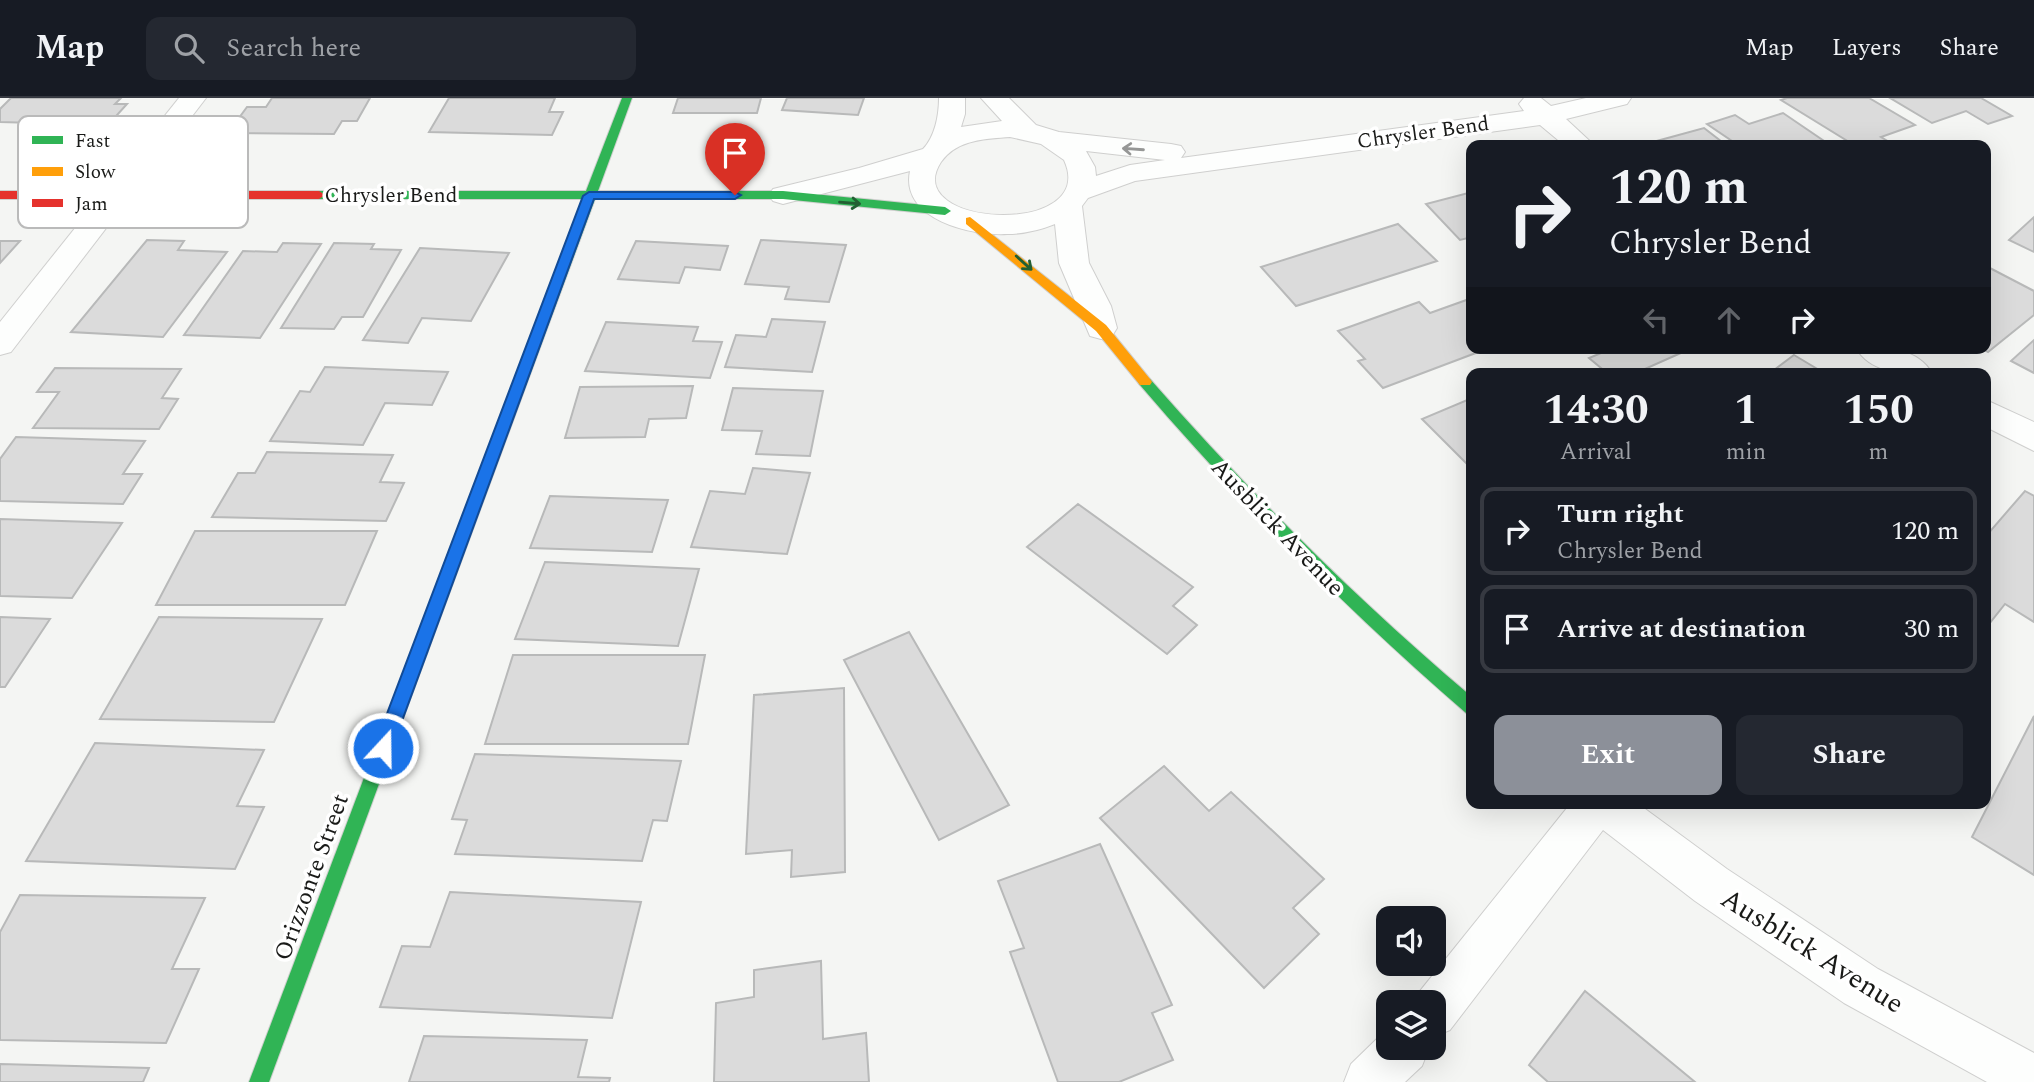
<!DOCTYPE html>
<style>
body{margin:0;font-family:Spectral,serif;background:#242831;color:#f1f3f6;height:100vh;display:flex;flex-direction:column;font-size:26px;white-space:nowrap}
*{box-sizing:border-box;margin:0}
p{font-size:23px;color:#9ea1a6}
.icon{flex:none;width:38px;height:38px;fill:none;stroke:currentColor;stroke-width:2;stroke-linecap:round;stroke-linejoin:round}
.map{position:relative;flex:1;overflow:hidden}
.drawer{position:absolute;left:1466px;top:270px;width:525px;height:441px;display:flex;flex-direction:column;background:#171b24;border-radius:14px;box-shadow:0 7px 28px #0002}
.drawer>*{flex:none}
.top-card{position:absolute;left:1466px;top:42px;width:525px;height:214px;border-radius:14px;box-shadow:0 7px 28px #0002;background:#171b24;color:#f1f3f6;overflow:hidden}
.tools{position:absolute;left:1376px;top:808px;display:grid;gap:14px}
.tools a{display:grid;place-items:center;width:70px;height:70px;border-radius:14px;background:#171b24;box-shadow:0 7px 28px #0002;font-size:35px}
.pin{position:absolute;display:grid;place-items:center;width:60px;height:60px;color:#fff;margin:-72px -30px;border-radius:50% 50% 50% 0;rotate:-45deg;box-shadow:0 0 7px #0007}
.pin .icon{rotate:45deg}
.me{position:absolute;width:77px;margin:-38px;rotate:21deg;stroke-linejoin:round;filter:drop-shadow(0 0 5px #0008)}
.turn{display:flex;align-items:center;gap:24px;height:147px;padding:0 28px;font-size:32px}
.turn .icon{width:91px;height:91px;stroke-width:2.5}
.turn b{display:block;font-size:49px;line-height:60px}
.lanes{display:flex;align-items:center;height:66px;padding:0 28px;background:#0003;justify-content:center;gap:35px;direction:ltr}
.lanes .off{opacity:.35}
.eta{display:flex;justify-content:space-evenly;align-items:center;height:119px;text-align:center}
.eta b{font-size:42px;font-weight:700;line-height:49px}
.primary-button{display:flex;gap:14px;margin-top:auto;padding:14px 28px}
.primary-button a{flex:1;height:80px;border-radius:14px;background:#8c9099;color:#fff;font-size:28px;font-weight:700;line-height:80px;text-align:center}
.primary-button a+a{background:#242831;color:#f1f3f6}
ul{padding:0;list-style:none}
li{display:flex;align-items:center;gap:21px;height:88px;margin:0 14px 10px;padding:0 14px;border:4px solid #363941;border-radius:14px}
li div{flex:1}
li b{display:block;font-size:26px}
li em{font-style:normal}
header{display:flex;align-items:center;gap:42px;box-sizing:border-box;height:98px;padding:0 35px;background:#171b24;border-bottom:2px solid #363941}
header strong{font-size:33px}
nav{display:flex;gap:38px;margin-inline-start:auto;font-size:24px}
.search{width:490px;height:63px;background:#242831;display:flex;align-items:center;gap:18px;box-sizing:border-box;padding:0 24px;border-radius:14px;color:#9ea1a6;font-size:26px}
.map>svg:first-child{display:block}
</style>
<header>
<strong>Map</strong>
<div class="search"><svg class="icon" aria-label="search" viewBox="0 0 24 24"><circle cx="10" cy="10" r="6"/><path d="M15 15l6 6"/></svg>Search here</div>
<nav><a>Map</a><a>Layers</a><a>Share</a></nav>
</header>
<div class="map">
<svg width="2034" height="984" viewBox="0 0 2034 984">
<rect width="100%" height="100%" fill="#f4f5f3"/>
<g fill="#dbdbdb" stroke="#b8b9b9" stroke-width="2">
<path d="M 11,0 L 121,0 L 115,6 L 127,6 L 108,27 L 0,24 L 0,11 Z"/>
<path d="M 272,0 L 370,0 L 357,23 L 342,23 L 334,36 L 228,35 L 247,9 L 266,9 Z"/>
<path d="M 449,0 L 555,0 L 549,14 L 563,14 L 552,37 L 429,34 Z"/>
<path d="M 678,0 L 761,0 L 757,15 L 673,15 Z"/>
<path d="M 787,0 L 864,0 L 858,17 L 782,12 Z"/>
<path d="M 1787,0 L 1869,0 L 1915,27 L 1881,39 L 1894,47 L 1854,47 L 1781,2 Z"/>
<path d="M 1890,0 L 1981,0 L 2012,18 L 1988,26 L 1966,13 L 1932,25 Z"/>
<path d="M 1783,15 L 1830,47 L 1738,47 L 1707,26 L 1735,17 L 1749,26 Z"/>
<path d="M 1704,30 L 1726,47 L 1657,47 L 1653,44 Z"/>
<path d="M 1472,94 L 1472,139 L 1460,142 L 1426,106 Z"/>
<path d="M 2034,119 L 2034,154 L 2009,142 Z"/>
<path d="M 1398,126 L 1437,163 L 1296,208 L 1261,169 Z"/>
<path d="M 147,142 L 184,143 L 178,152 L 227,154 L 163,239 L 71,234 Z"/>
<path d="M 761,142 L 846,147 L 829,204 L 785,201 L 789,189 L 745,186 Z"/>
<path d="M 0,143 L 20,143 L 0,165 Z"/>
<path d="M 636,143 L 728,148 L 720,172 L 685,169 L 679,185 L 618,181 Z"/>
<path d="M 283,145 L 321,146 L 260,240 L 184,237 L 243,153 L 277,154 Z"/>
<path d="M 334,145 L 374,146 L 371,151 L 401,152 L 363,219 L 342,219 L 334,231 L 281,230 Z"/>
<path d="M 420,150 L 509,155 L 471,223 L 422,220 L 408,245 L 363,242 Z"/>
<path d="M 1986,168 L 2034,193 L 2034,217 L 1988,254 L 1981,250 L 1986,250 Z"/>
<path d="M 1472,200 L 1472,250 L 1489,250 L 1383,290 L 1358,263 L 1365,261 L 1338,233 L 1419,204 L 1430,215 Z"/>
<path d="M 772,221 L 825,224 L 812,274 L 725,269 L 736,237 L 766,239 Z"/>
<path d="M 606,224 L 698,229 L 693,243 L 722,244 L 710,280 L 585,273 Z"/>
<path d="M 2034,242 L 2034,275 L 2011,263 Z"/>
<path d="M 1613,250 L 1692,250 L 1636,275 L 1607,275 L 1589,260 Z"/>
<path d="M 1794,257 L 1824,275 L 1770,275 Z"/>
<path d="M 325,269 L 448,274 L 432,307 L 385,305 L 363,347 L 270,343 L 300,293 L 310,294 Z"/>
<path d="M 55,270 L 181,271 L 162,300 L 178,301 L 159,331 L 33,330 L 59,294 L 37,294 Z"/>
<path d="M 693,288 L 686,320 L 649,321 L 645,339 L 565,340 L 580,289 Z"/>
<path d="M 733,290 L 823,293 L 810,358 L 756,356 L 762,333 L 722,332 Z"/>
<path d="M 1472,300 L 1472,370 L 1471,370 L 1422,321 Z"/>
<path d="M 16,339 L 145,343 L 123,376 L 142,376 L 123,406 L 0,403 L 0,361 Z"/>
<path d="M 267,354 L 393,357 L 380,384 L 404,385 L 386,423 L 212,419 L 238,375 L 255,375 Z"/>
<path d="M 753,370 L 810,375 L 787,456 L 691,449 L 710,393 L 745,396 Z"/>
<path d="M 2025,393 L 2034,398 L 2034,524 L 2005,506 L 1989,526 L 1986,525 L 1986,438 Z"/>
<path d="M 550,398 L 668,402 L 652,454 L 530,450 Z"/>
<path d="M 1078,406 L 1193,489 L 1173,508 L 1197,527 L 1167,556 L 1027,449 Z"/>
<path d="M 0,421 L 122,425 L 72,500 L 0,498 Z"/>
<path d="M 195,433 L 377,433 L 345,507 L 156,507 Z"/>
<path d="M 545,464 L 699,471 L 678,548 L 515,541 Z"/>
<path d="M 0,519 L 50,521 L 5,589 L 0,589 Z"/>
<path d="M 159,519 L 322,521 L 274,624 L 100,621 Z"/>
<path d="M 909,534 L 1009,707 L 939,742 L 844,562 Z"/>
<path d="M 513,557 L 705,557 L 688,646 L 485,646 Z"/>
<path d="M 844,590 L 845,774 L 791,779 L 792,752 L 746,756 L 754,597 Z"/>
<path d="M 2034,618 L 2034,777 L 1972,739 Z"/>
<path d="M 95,645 L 264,652 L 237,708 L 264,709 L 235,771 L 26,763 Z"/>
<path d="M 475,656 L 681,663 L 667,723 L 653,722 L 642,763 L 455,756 L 467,722 L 452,721 Z"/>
<path d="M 1164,668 L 1209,713 L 1231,694 L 1324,781 L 1293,810 L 1319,836 L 1264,890 L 1100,720 Z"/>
<path d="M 1100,746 L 1172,907 L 1152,915 L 1173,962 L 1119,984 L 1058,984 L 1010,854 L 1024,850 L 998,783 Z"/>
<path d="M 450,794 L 641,804 L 612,920 L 380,909 L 402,848 L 430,849 Z"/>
<path d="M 20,797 L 205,800 L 172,871 L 199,871 L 166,945 L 0,942 L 0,834 Z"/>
<path d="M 821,863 L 823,941 L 866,935 L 869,984 L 714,984 L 716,905 L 754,899 L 754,872 Z"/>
<path d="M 1585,893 L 1695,984 L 1548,984 L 1529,967 Z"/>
<path d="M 424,938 L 587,942 L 578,979 L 610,980 L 609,984 L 409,984 Z"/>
<path d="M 0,966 L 149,970 L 143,984 L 0,984 Z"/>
</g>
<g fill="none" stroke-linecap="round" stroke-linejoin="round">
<defs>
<g id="street">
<path d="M 179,0 L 206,0 L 11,254 L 0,257 L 0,224 Z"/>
<path d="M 939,0 L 965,0 L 965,16 L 961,29 L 1002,23 L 981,0 L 1009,0 L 1036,27 L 1059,34 L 1171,46 L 1181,48 L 1185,54 L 1181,60 L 1524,13 L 1519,6 L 1524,0 L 1541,0 L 1551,8 L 1586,0 L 1631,0 L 1627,6 L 1566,21 L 1594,47 L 1564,47 L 1540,27 L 1135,83 L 1088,100 L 1082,108 L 1089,165 L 1111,208 L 1117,230 L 1112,238 L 1101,241 L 1090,238 L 1059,165 L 1055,126 C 1040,132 1023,136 1007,136 C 971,138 900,121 910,73 L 783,106 L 773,103 L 769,97 L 773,91 L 859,70 L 923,51 C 935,39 939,17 939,0 ZM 1010,39 L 1041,46 L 1064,62 C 1100,140 898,130 941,64 C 957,41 986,41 1010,39 ZM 1086,53 L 1165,62 L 1130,67 L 1096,78 L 1095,69 Z"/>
<path d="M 1856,250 C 1883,250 1916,248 1932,275 C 1905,275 1872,277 1856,250 Z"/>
<path d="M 1986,302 L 2034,324 L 2034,353 L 1986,329 Z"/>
<path d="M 1571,705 L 1637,705 L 1727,771 L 1878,871 L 2034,955 L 2034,984 L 1987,984 L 1844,905 L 1695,803 L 1603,732 L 1450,932 L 1433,939 L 1433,905 L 1413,905 L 1416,898 Z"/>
<path d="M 1386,932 L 1388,950 L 1429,950 L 1422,968 L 1405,984 L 1344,984 L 1351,966 Z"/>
</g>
<g id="fast">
<path d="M 622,0 L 632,0 L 598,93 L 783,93 L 945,109 L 951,113 L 945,117 L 783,101 L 595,101 L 524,293 L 517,298 L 510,293 L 583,101 L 319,101 L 313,97 L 319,93 L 586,93 Z"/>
<path d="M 1145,279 L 1150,281 C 1250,395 1356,501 1472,599 L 1472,617 L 1466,615 C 1349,514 1241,405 1140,287 L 1138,284 L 1140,281 Z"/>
<path d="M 420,546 L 426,548 L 428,553 L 269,984 L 249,984 L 412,553 L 414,548 Z"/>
</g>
<g id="slow">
<path d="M 970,119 L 1106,227 L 1150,281 L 1152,284 L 1150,287 L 1140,287 L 1096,233 L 966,126 L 966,120 Z"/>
<path d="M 517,288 L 524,293 L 428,553 L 426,558 L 420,560 L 414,558 L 412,553 L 510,293 Z"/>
</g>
<path id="jam" d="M 0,93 L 319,93 L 325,97 L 319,101 L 0,101 Z"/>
</defs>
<use href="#street" stroke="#cfcfce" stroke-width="2"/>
<use href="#fast" stroke="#cfcfce" stroke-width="2"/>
<use href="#slow" stroke="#cfcfce" stroke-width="2"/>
<use href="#jam" stroke="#cfcfce" stroke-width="2"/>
<use href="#street" fill="#fdfefd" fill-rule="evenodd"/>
<use href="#fast" fill="#30b455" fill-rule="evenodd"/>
<use href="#slow" fill="#ff9f0a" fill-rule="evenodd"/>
<use href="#jam" fill="#e5322d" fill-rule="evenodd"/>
</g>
<defs><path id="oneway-shaft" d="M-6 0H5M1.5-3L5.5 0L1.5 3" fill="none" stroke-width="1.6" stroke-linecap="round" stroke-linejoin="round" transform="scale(1.75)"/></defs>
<use stroke="#969796" href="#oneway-shaft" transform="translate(1133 51) rotate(-176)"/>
<g stroke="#235f33">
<use href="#oneway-shaft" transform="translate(850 105) rotate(5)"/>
<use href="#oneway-shaft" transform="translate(1024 165) rotate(42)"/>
</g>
<path fill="#1a73e8" stroke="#114b97" stroke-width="2" d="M 589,94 L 735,94 L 741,97 L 735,101 L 594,101 L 392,650 L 389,655 L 383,657 L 377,655 L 374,650 L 583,98 Z"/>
<g text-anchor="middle" stroke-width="7" stroke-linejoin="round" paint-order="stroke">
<g font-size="21" fill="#191a18" stroke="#fff">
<text transform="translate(1423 34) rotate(-8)" y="7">Chrysler Bend</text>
<text x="391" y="104">Chrysler Bend</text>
</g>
<g font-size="24" fill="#191a18" stroke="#fff">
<text transform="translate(1278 429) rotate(46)" y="8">Ausblick Avenue</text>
<text transform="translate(311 779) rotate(-70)" y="8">Orizzonte Street</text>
</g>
<g font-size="28" fill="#191a18" stroke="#fff">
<text transform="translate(1813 852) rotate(32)" y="10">Ausblick Avenue</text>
</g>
</g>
<rect x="18" y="18" width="230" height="112" rx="10" fill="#fff" stroke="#bababa" stroke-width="2"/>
<rect x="32" y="38" width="31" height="8" fill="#30b455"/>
<rect x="32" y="69" width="31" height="9" fill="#ff9f0a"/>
<rect x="32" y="101" width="31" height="8" fill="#e5322d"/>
<g font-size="19" fill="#191a18">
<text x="75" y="49">Fast</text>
<text x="75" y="80">Slow</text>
<text x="75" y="112">Jam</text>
</g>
</svg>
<div class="tools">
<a><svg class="icon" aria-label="sound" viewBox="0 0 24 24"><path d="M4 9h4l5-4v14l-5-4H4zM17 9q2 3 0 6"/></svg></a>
<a><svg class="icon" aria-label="layers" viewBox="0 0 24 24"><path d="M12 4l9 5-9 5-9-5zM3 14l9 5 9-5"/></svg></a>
</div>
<div class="pin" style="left:735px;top:97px;background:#d93025"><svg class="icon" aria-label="arrive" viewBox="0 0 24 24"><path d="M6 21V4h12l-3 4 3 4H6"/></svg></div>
<svg class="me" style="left:383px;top:650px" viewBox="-20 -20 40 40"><circle r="17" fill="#1a73e8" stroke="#fff" stroke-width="3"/><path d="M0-11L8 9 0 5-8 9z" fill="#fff"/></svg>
<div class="top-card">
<div class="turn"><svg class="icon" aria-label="right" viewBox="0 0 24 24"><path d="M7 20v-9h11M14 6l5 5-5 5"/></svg><div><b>120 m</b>Chrysler Bend</div></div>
<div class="lanes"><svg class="icon off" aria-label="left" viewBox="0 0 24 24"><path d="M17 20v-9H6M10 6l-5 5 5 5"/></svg><svg class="icon off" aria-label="ahead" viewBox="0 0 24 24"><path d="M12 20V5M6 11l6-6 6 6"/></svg><svg class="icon" aria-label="right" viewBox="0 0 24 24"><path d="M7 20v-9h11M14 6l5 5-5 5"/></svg></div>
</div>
<section class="drawer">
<div class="eta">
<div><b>14:30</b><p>Arrival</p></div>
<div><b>1</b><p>min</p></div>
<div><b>150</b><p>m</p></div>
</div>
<ul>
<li><svg class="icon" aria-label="right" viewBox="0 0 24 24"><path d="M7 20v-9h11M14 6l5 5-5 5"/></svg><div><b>Turn right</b><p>Chrysler Bend</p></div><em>120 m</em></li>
<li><svg class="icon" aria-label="arrive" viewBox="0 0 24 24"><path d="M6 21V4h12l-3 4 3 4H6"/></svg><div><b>Arrive at destination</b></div><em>30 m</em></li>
</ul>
<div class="primary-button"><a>Exit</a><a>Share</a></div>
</section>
</div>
